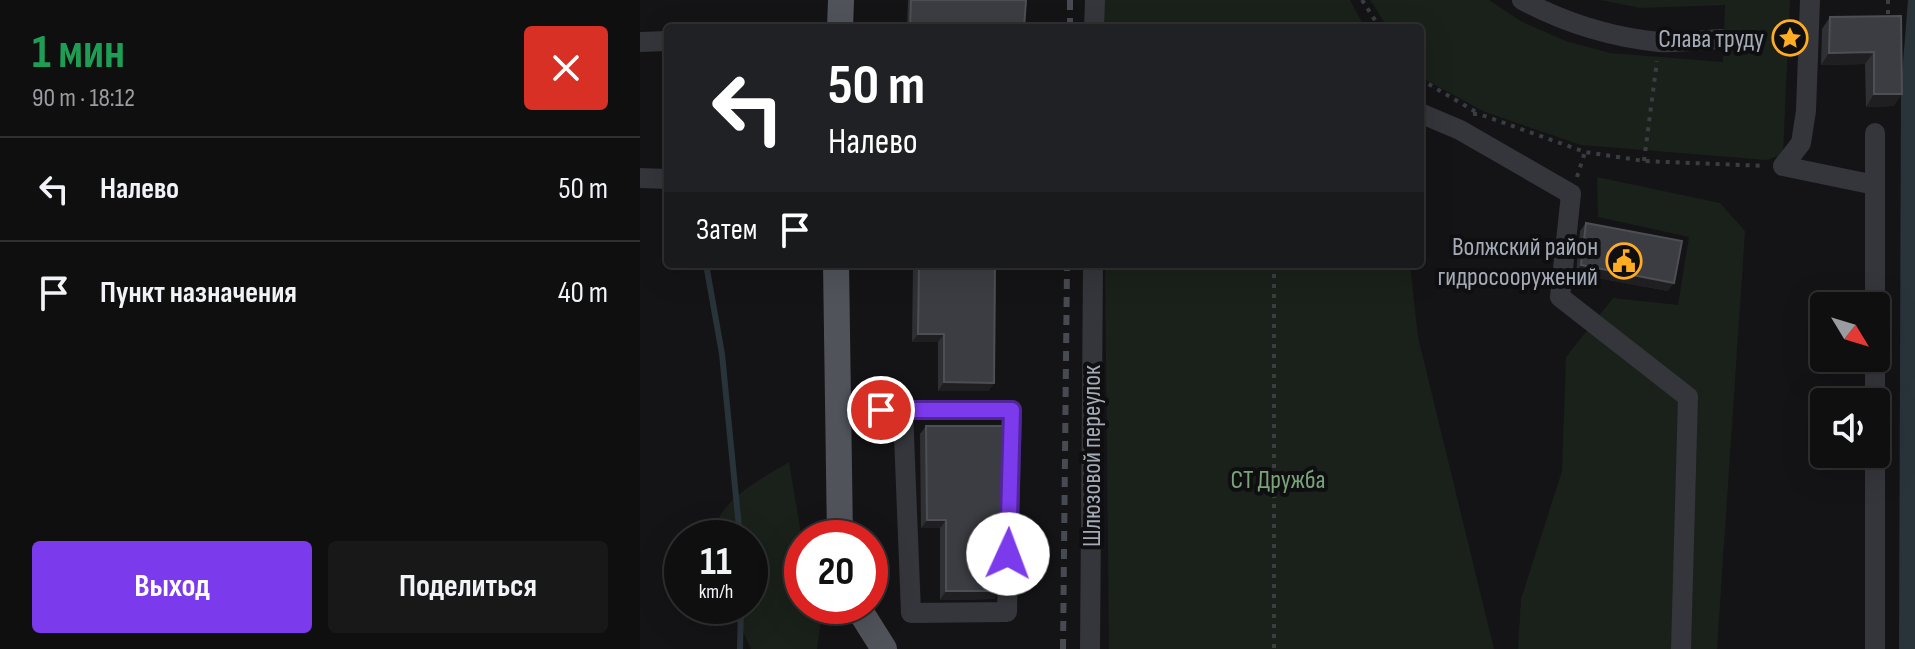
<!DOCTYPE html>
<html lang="ru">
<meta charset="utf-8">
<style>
body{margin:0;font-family:"Sofia Sans Condensed",sans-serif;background:#181819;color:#f1f3f6;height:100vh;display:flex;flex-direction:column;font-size:30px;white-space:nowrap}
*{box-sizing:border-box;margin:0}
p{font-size:26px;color:#9b9c9f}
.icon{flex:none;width:44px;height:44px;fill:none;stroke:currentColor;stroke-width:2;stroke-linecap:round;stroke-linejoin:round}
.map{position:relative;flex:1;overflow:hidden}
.details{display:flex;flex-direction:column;background:#0f0f10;width:640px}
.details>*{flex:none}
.top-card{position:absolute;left:24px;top:24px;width:760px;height:244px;border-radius:8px;box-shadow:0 8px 32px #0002,0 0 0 2px #2f2f30;background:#202124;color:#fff;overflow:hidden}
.needle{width:52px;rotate:128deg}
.fabs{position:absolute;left:1170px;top:292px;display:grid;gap:16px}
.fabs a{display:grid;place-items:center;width:80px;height:80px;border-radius:8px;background:#0f0f10;box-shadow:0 8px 32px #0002,0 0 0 2px #2f2f30;font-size:40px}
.speed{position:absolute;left:24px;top:520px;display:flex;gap:16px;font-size:40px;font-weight:700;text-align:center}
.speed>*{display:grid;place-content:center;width:104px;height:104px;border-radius:50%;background:#0f0f10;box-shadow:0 8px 32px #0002,0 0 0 2px #2f2f30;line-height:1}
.speed small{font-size:20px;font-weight:400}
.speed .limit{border:12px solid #d22;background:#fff;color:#111}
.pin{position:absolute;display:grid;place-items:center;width:68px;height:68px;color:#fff;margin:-34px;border:4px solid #fff;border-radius:50%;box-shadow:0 2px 8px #0007}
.me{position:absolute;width:88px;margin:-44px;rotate:2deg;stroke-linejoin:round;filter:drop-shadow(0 0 6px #0008)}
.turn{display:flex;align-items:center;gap:28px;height:168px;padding:0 32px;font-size:36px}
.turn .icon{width:104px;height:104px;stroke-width:2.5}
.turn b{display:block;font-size:56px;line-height:68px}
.then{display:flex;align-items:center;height:76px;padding:0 32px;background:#0003;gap:16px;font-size:30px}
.round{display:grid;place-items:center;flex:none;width:84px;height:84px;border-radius:8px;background:#181819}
.summary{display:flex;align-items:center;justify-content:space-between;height:136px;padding:0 32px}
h1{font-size:48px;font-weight:700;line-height:60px;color:#1e9e55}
.cta{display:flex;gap:16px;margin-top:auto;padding:16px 32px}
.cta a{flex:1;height:92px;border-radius:8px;background:#7c3aed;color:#fff;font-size:32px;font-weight:700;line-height:92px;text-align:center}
.cta a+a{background:#181819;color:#f1f3f6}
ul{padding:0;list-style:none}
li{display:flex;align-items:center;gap:24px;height:104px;padding:0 32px;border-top:2px solid #2f2f30}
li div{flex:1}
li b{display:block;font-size:30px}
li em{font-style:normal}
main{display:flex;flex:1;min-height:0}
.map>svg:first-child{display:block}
</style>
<main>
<section class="details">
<div class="summary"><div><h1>1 мин</h1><p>90 m · 18:12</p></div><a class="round" style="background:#d93025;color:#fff"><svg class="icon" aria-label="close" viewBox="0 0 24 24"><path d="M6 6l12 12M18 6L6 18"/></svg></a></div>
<ul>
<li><svg class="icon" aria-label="left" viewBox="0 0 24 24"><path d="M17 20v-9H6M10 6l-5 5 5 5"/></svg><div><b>Налево</b></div><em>50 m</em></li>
<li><svg class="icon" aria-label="arrive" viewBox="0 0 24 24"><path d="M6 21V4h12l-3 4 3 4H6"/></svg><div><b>Пункт назначения</b></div><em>40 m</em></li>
</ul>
<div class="cta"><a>Выход</a><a>Поделиться</a></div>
</section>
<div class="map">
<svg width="1275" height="649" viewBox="0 0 1275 649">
<rect width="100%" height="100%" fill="#141416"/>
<g fill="#19211a">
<path d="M 463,0 L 710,0 L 725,28 L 463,28 Z"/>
<path d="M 730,0 L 849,0 L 882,22 L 926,41 L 970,53 L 1083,62 L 1085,5 L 1001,8 L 961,0 L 1150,0 L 1143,154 L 1127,160 L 941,145 L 845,112 L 782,78 L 780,28 L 748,28 Z"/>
<path d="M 957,177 L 1080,203 L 1105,231 L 1077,649 L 878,649 L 881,599 L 922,471 L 926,357 L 973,298 L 1038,305 L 1049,237 L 958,217 Z"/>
<path d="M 465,264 L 770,264 L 778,337 L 854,649 L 469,649 Z"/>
<path d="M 149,462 L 162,539 L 162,606 L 183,606 L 177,649 L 111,649 L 91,606 L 110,606 L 110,538 L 72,538 C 77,500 120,480 149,462 Z"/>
</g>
<path fill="#29333a" d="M 1268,0 L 1275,0 L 1275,649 L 1259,649 L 1261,88 Z"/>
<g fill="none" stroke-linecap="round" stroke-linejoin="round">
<g stroke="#29333a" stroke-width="6">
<path d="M 66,264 L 82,354 L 100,538"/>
<path d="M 100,649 L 101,606"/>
</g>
<g stroke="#3a3d42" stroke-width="4" stroke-dasharray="4 6" stroke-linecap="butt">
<path d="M 722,0 L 740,28"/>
<path d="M 1248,0 L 1248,18"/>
<path d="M 780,79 L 836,112"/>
<path d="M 833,114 L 839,114 L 945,152 L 1004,161 L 1125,166"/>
<path d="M 1004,161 L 1017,61"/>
<path d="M 937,177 L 945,152"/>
<path d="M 634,264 L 634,649"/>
</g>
<g stroke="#34363b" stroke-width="20">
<path d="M 882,0 C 925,23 970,37 1019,42 C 1039,43 1061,40 1081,39"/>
<path d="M 1170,0 L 1166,111 L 1161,143 L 1143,166 L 1235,185"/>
<path d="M 454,28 L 455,0"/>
<path d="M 0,42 L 28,41"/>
<path d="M 780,113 L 820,130 L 931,194 L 920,297 L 1048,397 L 1041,649"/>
<path d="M 0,178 L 28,179"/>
<path d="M 1235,306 L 1235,133"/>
<path d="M 1235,402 L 1235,358"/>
<path d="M 197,410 L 263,410 L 271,613 L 367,612 L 372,410 L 263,410"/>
<path d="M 450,649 L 453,264"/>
<path d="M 1235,649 L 1235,454"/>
</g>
<g stroke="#50535a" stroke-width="26">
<path d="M 200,28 L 201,0"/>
<path d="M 196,264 L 200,538"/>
<path d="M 217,606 L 244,649"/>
</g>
<g stroke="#474a50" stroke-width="6" stroke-dasharray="10 8" stroke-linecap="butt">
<path d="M 430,28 L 430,0"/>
<path d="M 423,649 L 427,264"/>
</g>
</g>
<g fill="#2f3034">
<path d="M 268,0 L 386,0 L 384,28 L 267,28 Z"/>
<path d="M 1261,16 L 1254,106 L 1226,107 L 1225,64 L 1181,65 L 1182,29 L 1190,17 Z"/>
<path d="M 946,223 L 1028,291 L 936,274 L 940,231 Z"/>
<path d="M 273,264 L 355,264 L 354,383 L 348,391 L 298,391 L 298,342 L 272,342 Z"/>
<path d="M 286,426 L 360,591 L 354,599 L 300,600 L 300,528 L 281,528 L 280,434 Z"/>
</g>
<g fill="#1f1f22">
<path d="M 1234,52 L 1225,64 L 1181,65 L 1189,53 Z"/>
<path d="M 1234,94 L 1262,94 L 1254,106 L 1226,107 Z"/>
<path d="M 941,265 L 1034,283 L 1028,291 L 936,274 Z"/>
<path d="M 278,334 L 304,334 L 298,342 L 272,342 Z"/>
<path d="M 304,382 L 354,383 L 348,391 L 298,391 Z"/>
<path d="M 287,520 L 306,520 L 300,528 L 281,528 Z"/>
<path d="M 306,591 L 360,591 L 354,599 L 300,600 Z"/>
</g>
<g fill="#3b3d42" stroke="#4c4f54" stroke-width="2">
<path d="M 271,0 L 386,0 L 384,28 L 270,28 Z"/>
<path d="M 1261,16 L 1262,94 L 1234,94 L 1234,52 L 1189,53 L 1190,17 Z"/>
<path d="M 946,223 L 1042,241 L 1034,283 L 941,265 Z"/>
<path d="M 279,264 L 355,264 L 354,383 L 304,382 L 304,334 L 278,334 Z"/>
<path d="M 286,426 L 364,426 L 360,591 L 306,591 L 306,520 L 287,520 Z"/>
</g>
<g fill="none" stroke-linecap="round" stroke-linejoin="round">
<defs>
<path id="route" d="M 241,410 L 372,410 L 368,554"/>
</defs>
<use href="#route" stroke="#51269a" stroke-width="20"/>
<use href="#route" stroke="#7c3aed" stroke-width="14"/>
</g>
<defs>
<symbol id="sight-ring" viewBox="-11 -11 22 22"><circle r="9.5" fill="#0f0f11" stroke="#ffac22" stroke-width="1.5"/><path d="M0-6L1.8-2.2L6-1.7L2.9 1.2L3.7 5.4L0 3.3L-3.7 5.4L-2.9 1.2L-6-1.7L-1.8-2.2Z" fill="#ffac22"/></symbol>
<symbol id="civic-ring" viewBox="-11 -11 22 22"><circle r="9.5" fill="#0f0f11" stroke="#ffac22" stroke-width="1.5"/><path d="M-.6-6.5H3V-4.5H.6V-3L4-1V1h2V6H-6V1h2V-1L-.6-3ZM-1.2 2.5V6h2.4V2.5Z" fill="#ffac22"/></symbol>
</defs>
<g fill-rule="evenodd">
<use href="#sight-ring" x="1130" y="18" width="40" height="40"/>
<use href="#civic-ring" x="964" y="241" width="40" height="40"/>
</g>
<g text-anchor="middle" stroke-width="8" stroke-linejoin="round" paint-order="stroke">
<g font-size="26" fill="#a4abb7" stroke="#0f0f11" text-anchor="end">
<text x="1124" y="47">Слава труду</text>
<text x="958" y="255">Волжский район<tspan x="958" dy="30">гидросооружений</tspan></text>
</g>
<g font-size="26" fill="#a4abb7" stroke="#0f0f11">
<text transform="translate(451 456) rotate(-90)" y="9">Шлюзовой переулок</text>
</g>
<g font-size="26" fill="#79a47a" stroke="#0f0f11">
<text x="638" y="488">СТ Дружба</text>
</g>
</g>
</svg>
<div class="fabs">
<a><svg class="needle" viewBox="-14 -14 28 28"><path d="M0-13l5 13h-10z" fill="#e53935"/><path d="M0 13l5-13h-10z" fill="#9b9c9f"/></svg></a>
<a><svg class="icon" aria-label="sound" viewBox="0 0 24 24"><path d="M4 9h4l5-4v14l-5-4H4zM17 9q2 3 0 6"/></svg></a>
</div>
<div class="speed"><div>11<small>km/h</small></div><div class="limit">20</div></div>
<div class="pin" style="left:241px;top:410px;background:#d93025"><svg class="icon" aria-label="arrive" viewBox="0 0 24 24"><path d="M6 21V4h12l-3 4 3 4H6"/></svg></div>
<svg class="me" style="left:368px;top:554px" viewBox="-20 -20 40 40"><circle r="19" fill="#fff"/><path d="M0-13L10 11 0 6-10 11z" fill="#7c3aed"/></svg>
<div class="top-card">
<div class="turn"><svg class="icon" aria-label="left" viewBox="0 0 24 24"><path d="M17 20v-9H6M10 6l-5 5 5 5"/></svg><div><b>50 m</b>Налево</div></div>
<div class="then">Затем<svg class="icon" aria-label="arrive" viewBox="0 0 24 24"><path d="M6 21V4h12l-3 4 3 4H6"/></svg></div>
</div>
</div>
</main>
